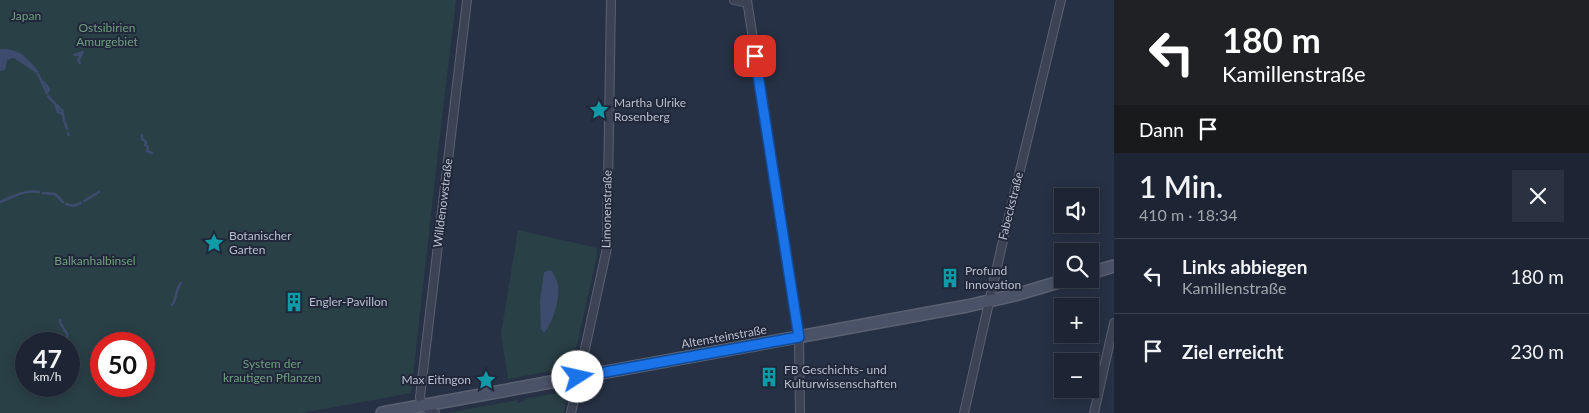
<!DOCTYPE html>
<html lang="de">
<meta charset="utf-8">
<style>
body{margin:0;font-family:Lato,sans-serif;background:#2a3140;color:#f1f3f6;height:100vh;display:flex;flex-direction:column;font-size:19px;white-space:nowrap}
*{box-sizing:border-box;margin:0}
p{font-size:16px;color:#a0a5ac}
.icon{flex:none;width:28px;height:28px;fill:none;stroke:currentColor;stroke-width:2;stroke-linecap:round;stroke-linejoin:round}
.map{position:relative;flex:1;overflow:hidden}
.side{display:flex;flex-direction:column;background:#1d2534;width:475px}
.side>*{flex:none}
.guide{background:#202124;color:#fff;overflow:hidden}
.buttons{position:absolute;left:1054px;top:188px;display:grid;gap:10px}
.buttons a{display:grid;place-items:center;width:45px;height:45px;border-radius:0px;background:#1d2534;box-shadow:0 2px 12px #0003,0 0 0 1px #3b424f;font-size:25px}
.speed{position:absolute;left:15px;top:332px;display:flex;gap:10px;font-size:25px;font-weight:700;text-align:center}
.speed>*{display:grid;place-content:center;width:65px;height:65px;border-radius:50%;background:#1d2534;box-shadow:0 2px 12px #0003,0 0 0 1px #3b424f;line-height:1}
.speed small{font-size:12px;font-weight:400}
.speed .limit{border:8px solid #d22;background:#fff;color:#111}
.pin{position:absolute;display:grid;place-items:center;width:42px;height:42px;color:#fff;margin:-21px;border-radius:10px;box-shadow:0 2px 8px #0006}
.me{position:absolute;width:55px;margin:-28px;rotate:80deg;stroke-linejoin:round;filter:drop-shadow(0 0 4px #0008)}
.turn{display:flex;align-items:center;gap:18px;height:105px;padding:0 25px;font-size:22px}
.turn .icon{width:65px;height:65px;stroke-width:2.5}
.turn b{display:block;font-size:35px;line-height:42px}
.then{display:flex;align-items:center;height:48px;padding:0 25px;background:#0003;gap:10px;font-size:19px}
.round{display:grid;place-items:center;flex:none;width:52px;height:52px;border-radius:0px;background:#2a3140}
.summary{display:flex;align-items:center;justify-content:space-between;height:85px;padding:0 25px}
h1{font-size:30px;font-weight:600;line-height:38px}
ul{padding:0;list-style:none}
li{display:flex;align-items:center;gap:15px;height:75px;padding:0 25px;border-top:1px solid #3b424f}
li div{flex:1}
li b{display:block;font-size:19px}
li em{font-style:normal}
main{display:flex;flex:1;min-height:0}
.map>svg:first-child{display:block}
</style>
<main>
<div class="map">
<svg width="1114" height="413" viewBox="0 0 1114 413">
<rect width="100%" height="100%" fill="#273145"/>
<g fill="#294046" fill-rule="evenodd">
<path d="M 0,0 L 456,0 L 439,143 L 411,393 L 302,413 L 0,413 ZM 26,344 L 69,344 L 69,386 L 26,386 ZM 101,344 L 144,344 L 144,386 L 101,386 Z"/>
<path d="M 518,230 L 597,248 L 597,255 L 572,367 L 508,379 L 501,334 Z"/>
<path d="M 567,391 L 564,413 L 446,413 L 518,400 L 518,403 L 524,401 L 524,399 L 558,393 L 558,394 Z"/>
</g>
<g fill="#3d4c6e">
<path d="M 0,49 C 20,48 27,58 39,72 L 36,73 L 14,58 L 7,60 L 5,70 L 0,71 Z"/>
<path d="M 551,270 C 554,275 557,280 558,285 C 560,301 553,321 544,333 L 541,329 L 540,301 L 544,272 Z"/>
</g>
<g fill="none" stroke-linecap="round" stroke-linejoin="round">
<g stroke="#3d4c6e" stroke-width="2.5">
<path d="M 80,63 L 78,60 L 82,54 L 74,55 L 83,52"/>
<path d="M 38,74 L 47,93"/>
<path d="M 43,82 L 46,85 L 49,90 L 46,93"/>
<path d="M 48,96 L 56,105"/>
<path d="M 57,105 L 60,109 L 63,111 L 63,114"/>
<path d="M 56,106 L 58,112 L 63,114 L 64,121"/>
<path d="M 65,123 L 67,129"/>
<path d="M 68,133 L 69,135"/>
<path d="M 142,135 L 142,139 L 146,142 L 145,145 L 148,147 L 147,151 L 152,153"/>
<path d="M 43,193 L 55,194 L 63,202"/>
<path d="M 84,201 L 99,192"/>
<path d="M 0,202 C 15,196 23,190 39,192"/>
<path d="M 66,204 L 73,206 L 81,203"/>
<path d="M 172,305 C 177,299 175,290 181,283"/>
<path d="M 60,320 L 60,322"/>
<path d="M 61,324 L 67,334 L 67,339"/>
</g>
<defs>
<g id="street">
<path d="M 734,0 L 747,3"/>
<path d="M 747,0 L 799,337 L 800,413"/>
<path d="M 435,413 L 422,406 L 420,397 L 467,0"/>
<path d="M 571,413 L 607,248 L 611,0"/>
<path d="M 964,413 L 1002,245 L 1061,0"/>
<path d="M 1094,413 L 1114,323"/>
</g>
<g id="secondary">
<path d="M 1090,273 L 1114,266"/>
<path d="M 382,413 L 967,306 L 1015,295 L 1069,279"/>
</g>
</defs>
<use href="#street" stroke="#5a6172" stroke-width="10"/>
<use href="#secondary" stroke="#5a6172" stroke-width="14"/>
<use href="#street" stroke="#3c4354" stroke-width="8"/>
<use href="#secondary" stroke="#4a5267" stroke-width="11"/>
</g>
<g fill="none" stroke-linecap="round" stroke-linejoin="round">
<defs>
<path id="route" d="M 578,377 L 799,337 L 755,56"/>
</defs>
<use href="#route" stroke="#114b97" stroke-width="12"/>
<use href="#route" stroke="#1a73e8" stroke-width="9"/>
</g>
<defs>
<symbol id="sight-bare" viewBox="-9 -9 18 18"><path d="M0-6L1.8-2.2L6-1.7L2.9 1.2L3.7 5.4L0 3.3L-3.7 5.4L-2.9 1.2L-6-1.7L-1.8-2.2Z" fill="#0f9aa8" stroke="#20283a" stroke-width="2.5" paint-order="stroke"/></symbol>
<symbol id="building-bare" viewBox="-9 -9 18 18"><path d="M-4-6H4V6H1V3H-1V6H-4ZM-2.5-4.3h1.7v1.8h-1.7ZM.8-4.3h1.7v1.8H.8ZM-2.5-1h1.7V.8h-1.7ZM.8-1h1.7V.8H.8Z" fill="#0f9aa8" stroke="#20283a" stroke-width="2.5" paint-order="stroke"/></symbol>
</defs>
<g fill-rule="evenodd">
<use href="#sight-bare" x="585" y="96" width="28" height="28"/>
<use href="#sight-bare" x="200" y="229" width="28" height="28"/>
<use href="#building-bare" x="936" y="264" width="28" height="28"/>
<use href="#building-bare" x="280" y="288" width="28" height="28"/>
<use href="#building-bare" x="755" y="363" width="28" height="28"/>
<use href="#sight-bare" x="472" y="366" width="28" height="28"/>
</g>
<g text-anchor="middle" stroke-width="4" stroke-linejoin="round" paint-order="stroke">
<g font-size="12" fill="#709f80" stroke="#20283a">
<text x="26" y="20">Japan</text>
<text x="107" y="32">Ostsibirien<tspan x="107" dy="14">Amurgebiet</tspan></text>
<text x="95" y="265">Balkanhalbinsel</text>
<text x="272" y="368">System der<tspan x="272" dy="14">krautigen Pflanzen</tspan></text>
</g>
<g font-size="12" fill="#b9bfce" stroke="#20283a" text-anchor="start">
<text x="614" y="107">Martha Ulrike<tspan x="614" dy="14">Rosenberg</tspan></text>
<text x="229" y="240">Botanischer<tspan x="229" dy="14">Garten</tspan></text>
<text x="965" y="275">Profund<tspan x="965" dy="14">Innovation</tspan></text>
<text x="309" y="306">Engler-Pavillon</text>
<text x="784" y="374">FB Geschichts- und<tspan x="784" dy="14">Kulturwissenschaften</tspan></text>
<text x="471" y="384" text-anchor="end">Max Eitingon</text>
</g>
<g font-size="12" fill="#b9bfce" stroke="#20283a">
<text transform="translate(443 203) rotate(-83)" y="4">Willdenowstraße</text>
<text transform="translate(1011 206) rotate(-76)" y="4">Fabeckstraße</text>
<text transform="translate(607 209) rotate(-89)" y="4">Limonenstraße</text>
<text transform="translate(724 337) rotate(-10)" y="4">Altensteinstraße</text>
</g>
</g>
</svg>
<div class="buttons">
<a><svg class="icon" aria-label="sound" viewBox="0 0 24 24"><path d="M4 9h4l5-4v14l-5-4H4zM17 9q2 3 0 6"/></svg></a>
<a><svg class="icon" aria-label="search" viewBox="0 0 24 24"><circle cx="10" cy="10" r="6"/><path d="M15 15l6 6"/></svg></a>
<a>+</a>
<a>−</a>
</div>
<div class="speed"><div>47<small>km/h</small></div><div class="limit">50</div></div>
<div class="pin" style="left:755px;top:56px;background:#d93025"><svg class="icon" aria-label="arrive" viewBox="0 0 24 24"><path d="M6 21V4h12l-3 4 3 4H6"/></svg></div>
<svg class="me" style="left:578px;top:377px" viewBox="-20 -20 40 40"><circle r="19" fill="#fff"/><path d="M0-13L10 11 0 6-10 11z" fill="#1a73e8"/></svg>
</div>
<section class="side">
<div class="guide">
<div class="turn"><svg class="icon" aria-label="left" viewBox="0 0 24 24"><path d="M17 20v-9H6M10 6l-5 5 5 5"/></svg><div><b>180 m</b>Kamillenstraße</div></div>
<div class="then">Dann<svg class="icon" aria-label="arrive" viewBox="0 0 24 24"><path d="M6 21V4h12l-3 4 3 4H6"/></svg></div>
</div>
<div class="summary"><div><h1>1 Min.</h1><p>410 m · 18:34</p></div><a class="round"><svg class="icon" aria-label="close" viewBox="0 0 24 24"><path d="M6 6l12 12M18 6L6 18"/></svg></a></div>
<ul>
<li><svg class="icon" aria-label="left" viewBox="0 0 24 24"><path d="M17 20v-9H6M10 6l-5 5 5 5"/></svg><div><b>Links abbiegen</b><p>Kamillenstraße</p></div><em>180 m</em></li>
<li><svg class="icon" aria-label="arrive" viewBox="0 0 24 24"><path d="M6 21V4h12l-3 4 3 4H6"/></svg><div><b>Ziel erreicht</b></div><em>230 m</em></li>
</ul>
</section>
</main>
